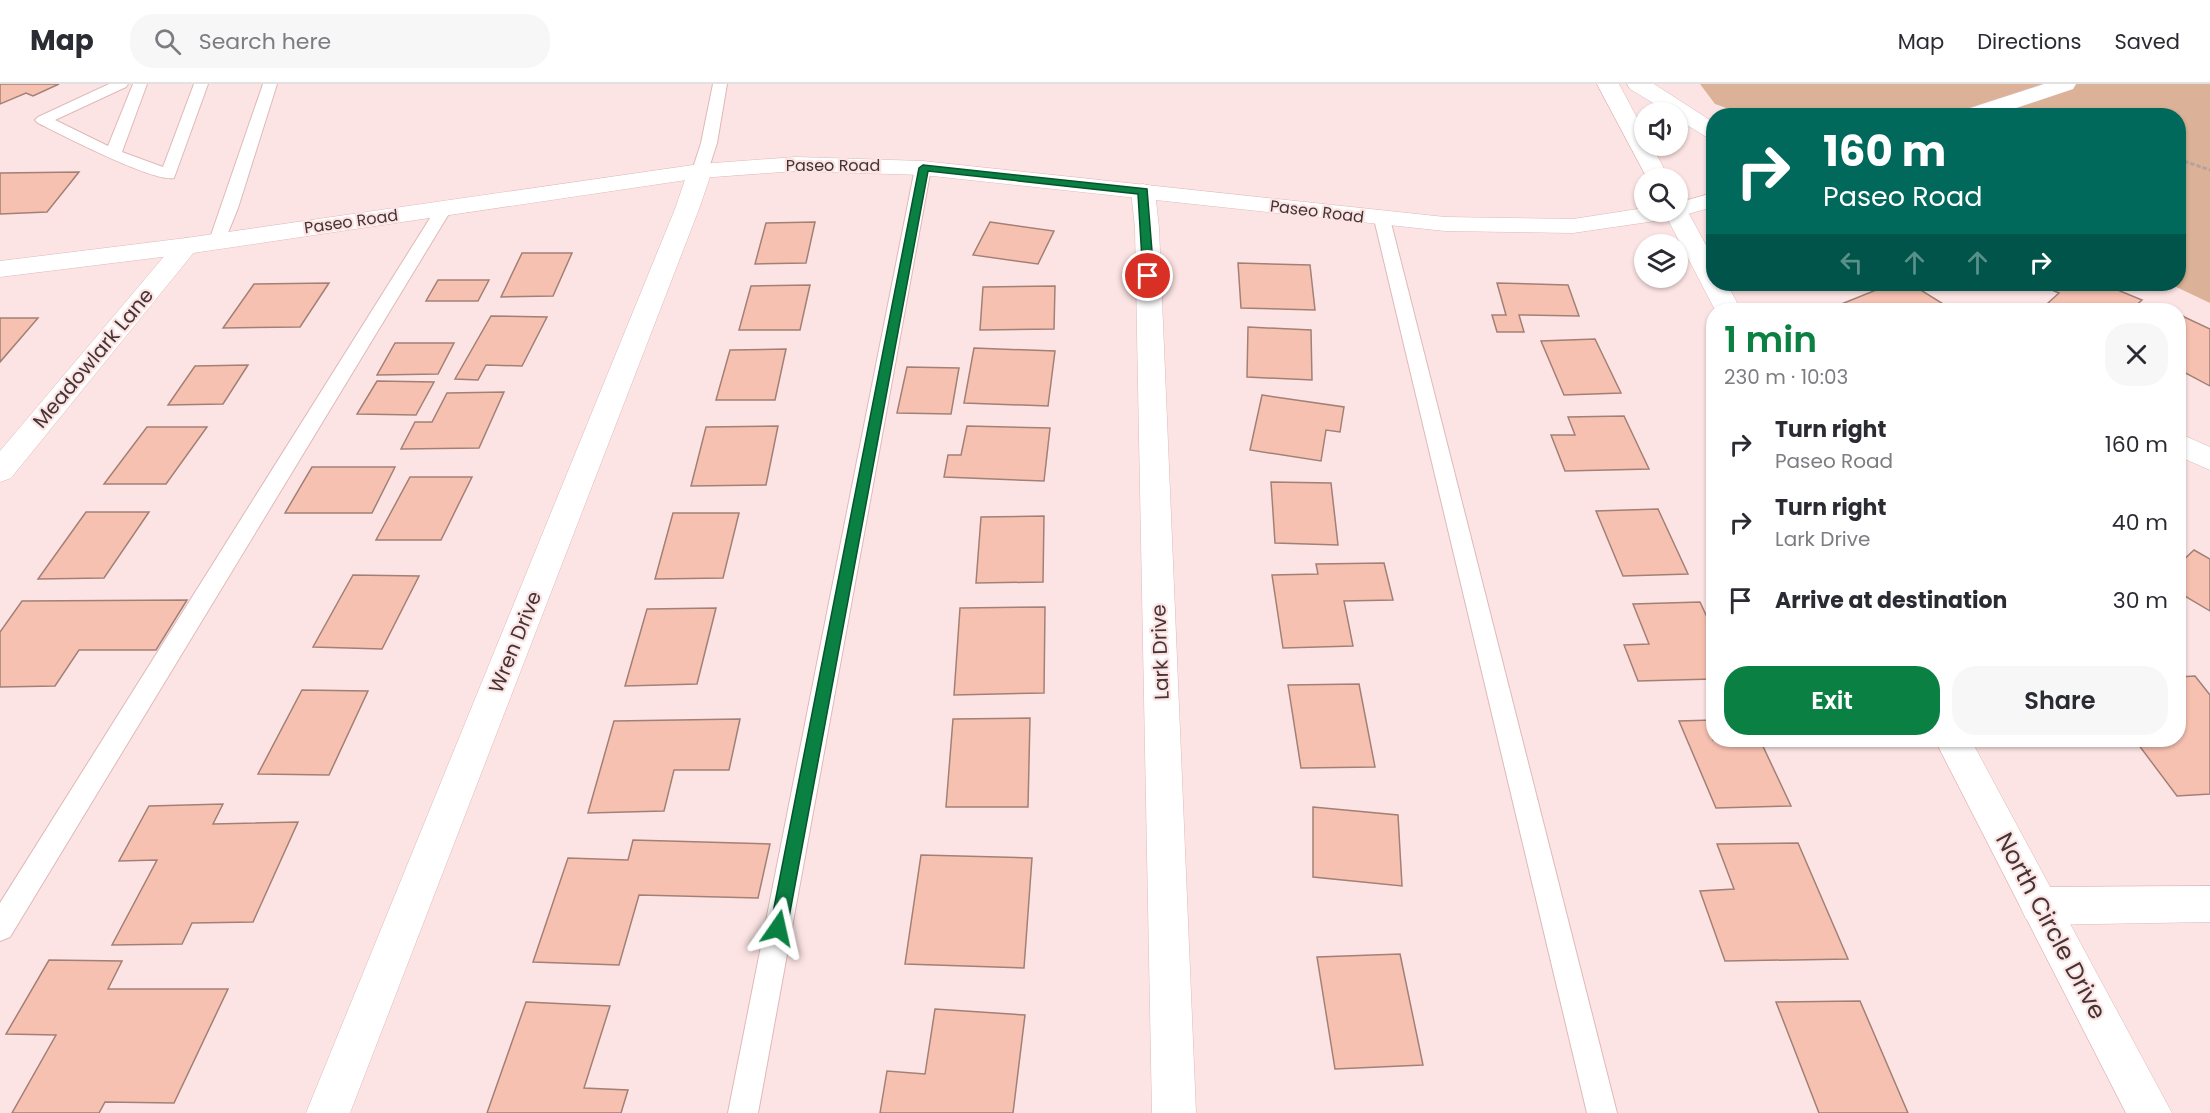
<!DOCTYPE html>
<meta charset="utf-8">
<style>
body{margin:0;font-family:Poppins,sans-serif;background:#f7f7f7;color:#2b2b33;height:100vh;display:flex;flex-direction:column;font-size:22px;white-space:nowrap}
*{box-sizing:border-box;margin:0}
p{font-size:20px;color:#7c7c81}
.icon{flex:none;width:33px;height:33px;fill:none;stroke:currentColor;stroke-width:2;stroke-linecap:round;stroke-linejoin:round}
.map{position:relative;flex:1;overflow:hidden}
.side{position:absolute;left:1706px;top:219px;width:480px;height:444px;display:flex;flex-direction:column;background:#fff;border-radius:24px;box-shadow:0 2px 4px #0004}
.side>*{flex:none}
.hud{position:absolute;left:1706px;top:24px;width:480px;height:183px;border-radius:24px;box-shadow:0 2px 4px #0004;background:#00695c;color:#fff;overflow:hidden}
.controls{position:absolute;left:1634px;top:18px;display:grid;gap:12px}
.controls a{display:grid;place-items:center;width:54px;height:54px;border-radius:50%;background:#fff;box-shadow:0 2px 4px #0004;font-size:30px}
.pin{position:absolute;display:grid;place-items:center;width:51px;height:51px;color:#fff;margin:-26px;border:3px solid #fff;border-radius:50%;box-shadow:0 2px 6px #0007}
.me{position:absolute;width:66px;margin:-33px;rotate:11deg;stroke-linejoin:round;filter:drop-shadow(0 0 4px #0008)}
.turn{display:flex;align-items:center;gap:21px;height:126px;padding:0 18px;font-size:27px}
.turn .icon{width:78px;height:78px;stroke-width:2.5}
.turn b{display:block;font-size:42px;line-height:51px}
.lanes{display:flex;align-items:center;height:57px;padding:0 18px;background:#0003;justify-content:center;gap:30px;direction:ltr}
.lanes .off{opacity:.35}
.round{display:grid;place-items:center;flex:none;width:63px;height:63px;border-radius:24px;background:#f7f7f7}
.summary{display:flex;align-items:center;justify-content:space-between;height:102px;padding:0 18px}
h1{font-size:36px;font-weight:600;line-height:45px;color:#0b8043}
.button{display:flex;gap:12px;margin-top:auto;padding:12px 18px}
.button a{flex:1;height:69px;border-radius:24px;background:#0b8043;color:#fff;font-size:24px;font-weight:600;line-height:69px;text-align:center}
.button a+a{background:#f7f7f7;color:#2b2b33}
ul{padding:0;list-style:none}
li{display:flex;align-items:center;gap:18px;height:78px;padding:0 18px}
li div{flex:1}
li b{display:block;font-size:22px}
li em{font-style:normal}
header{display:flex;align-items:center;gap:36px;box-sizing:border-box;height:84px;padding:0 30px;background:#fff;border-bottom:2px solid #e1e1e2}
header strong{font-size:28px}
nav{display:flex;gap:33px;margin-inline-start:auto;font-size:21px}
.search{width:420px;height:54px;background:#f7f7f7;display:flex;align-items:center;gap:15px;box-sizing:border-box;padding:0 21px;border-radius:24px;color:#7c7c81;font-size:22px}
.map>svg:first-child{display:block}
</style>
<header>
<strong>Map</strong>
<div class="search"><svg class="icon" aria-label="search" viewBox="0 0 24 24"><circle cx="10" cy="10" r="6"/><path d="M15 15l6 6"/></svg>Search here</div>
<nav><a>Map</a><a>Directions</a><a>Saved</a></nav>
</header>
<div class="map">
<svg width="2210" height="1029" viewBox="0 0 2210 1029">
<rect width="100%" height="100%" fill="#fde4e4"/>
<path fill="#dbb297" d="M 1700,0 L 2210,0 L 2210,219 L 2170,200 L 2178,200 L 2178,32 L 1746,31 L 1715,20 Z"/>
<g fill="#f7c1b1" stroke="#a28076" stroke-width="1.5">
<path d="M 0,0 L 59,0 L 33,12 L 26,9 L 0,20 Z"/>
<path d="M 79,88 L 47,128 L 0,130 L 0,89 Z"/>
<path d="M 815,138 L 806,179 L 755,180 L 766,139 Z"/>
<path d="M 990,138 L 1054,147 L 1038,180 L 973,171 Z"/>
<path d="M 522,169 L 572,169 L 553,212 L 501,213 Z"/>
<path d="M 1238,179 L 1310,181 L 1315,226 L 1241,224 Z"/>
<path d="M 438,196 L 489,196 L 478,217 L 426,217 Z"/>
<path d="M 329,199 L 300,243 L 223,244 L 254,200 Z"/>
<path d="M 1497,199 L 1568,201 L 1579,232 L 1519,231 L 1524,248 L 1497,248 L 1492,231 L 1506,231 Z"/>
<path d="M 1891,200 L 1911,200 L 1953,226 L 1832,226 L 1829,225 Z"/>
<path d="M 2038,200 L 2128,200 L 2120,207 L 2142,216 L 2131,226 L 2065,226 L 2048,219 L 2059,209 Z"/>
<path d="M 810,201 L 800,246 L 739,246 L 751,202 Z"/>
<path d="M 1055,202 L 1054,245 L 980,246 L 983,203 Z"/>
<path d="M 2178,230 L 2210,245 L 2210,302 L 2178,285 Z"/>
<path d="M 491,232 L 547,233 L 522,282 L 486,281 L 478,296 L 455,295 Z"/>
<path d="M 0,234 L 38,234 L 0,278 Z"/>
<path d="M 1248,243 L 1311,246 L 1312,296 L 1247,293 Z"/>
<path d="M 1595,255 L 1621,309 L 1564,311 L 1541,257 Z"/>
<path d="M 395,259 L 454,259 L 438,290 L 377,291 Z"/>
<path d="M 974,264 L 1055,267 L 1048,322 L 964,319 Z"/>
<path d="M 786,265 L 775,316 L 716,316 L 730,266 Z"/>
<path d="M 248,281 L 223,320 L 168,321 L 195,282 Z"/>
<path d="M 907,283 L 959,284 L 951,330 L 897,329 Z"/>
<path d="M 377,297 L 434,298 L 416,331 L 357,330 Z"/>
<path d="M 504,308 L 479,364 L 401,365 L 415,338 L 432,338 L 447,309 Z"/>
<path d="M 1262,311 L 1344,323 L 1340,348 L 1326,346 L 1321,377 L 1250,366 Z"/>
<path d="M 1624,332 L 1649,385 L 1565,387 L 1551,351 L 1575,351 L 1568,333 Z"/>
<path d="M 778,342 L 766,401 L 691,402 L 706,343 Z"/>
<path d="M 967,342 L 1050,344 L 1044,397 L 944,393 L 948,371 L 961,371 Z"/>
<path d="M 147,343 L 207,343 L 166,400 L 104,400 Z"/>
<path d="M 312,383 L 395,383 L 372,429 L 285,429 Z"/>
<path d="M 410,393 L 472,393 L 441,456 L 376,456 Z"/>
<path d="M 1271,398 L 1331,399 L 1338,461 L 1275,459 Z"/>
<path d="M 1658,425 L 1688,490 L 1623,492 L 1596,427 Z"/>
<path d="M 86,428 L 149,428 L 104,494 L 38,495 Z"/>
<path d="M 673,429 L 739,429 L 723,494 L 655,495 Z"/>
<path d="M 1044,432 L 1043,498 L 976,499 L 981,433 Z"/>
<path d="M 2194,466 L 2210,475 L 2210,527 L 2178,508 L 2178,481 Z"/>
<path d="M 1384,479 L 1393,516 L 1344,517 L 1353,562 L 1283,564 L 1272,491 L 1318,490 L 1316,480 Z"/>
<path d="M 353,491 L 419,492 L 382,565 L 313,563 Z"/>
<path d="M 187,516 L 156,566 L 79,566 L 55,602 L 0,603 L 0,548 L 22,517 Z"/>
<path d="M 1700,518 L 1713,546 L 1713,595 L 1638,597 L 1624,561 L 1649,560 L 1633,520 Z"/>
<path d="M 1045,523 L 1044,609 L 954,611 L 960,524 Z"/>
<path d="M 716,524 L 697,600 L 625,602 L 647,525 Z"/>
<path d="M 2195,592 L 2210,611 L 2210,710 L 2177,712 L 2135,656 L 2178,656 L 2178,593 Z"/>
<path d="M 1359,600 L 1375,683 L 1301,684 L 1288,601 Z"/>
<path d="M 302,606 L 368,607 L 329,691 L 258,690 Z"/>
<path d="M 1030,634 L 1028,723 L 946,723 L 953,635 Z"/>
<path d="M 740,635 L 729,686 L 674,686 L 664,727 L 588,729 L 614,637 Z"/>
<path d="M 1713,636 L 1713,656 L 1760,656 L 1791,722 L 1716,724 L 1679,637 Z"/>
<path d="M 223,720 L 213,740 L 298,738 L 253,838 L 192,839 L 182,860 L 112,861 L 157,776 L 119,777 L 149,722 Z"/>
<path d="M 1313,723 L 1398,731 L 1402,802 L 1313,793 Z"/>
<path d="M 633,756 L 770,760 L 758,814 L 639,811 L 619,881 L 533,878 L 568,774 L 628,776 Z"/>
<path d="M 1798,759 L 1848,875 L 1725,877 L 1700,807 L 1734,805 L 1717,760 Z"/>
<path d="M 921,771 L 1032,774 L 1024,884 L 905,880 Z"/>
<path d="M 1400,870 L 1423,981 L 1335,985 L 1317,873 Z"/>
<path d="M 49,876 L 122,877 L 108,905 L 228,905 L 174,1019 L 105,1018 L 99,1029 L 12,1029 L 56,951 L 6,950 Z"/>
<path d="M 1860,917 L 1908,1029 L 1819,1029 L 1776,918 Z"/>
<path d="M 526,918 L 610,922 L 584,1004 L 628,1006 L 621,1029 L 487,1029 Z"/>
<path d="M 935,925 L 1025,931 L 1013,1029 L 880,1029 L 887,987 L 925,990 Z"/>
</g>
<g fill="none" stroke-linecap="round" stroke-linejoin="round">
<defs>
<g id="lane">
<path d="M 109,0 L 128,0 L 126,3 L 55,36 L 108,62 L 133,0 L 147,0 L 122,68 L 163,83 L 194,0 L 208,0 L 174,94 C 154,99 60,50 38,39 L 35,36 L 38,33 Z"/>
<path d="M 263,0 L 277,0 L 238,124 L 223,161 L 211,161 L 209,157 Z"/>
<path d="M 713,0 L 727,0 L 717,59 L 708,87 L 700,92 L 692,87 L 701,59 Z"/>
<path d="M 923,79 L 931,84 L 758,1029 L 728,1029 L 915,84 Z"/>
<path d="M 445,118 L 453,123 L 10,853 L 0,857 L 0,819 L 437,123 Z"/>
<path d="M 1382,130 L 1390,135 L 1617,1029 L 1587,1029 L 1374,135 Z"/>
</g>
<g id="street">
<path d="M 2044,0 L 2076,0 L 2073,5 L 1992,32 L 1958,32 L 1961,27 Z"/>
<path d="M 700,80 L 708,82 L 712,87 L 699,125 L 350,1029 L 306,1029 L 675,125 L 688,87 L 692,82 Z"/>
<path d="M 1143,100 L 1151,102 L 1155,107 L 1159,144 L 1196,1029 L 1152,1029 L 1135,144 L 1131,107 L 1135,102 Z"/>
<path d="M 1713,109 L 1713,123 L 1677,133 L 1668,131 L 1666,128 L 1677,128 L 1677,119 Z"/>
<path d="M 186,154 L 195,157 L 199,162 L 195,167 L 11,394 L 0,398 L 0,367 L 177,157 Z"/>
<path d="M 2178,349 L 2210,363 L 2210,386 L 2178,372 Z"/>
<path d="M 2210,802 L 2210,838 L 2040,841 L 2026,835 L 2020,822 L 2026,809 L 2040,803 Z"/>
</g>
<path id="secondary" d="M 796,73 L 923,77 L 1445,133 L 1573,135 L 1644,124 L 1644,128 L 1677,128 L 1677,123 L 1681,128 L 1678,133 L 1669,135 L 1573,149 L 1445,147 L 923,91 L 796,87 L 700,94 L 186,170 L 0,193 L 0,177 L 186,154 L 700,80 Z"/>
<g id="primary">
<path d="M 1597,0 L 1619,0 L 1644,47 L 1644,62 L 1652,62 L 1669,94 L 1647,94 Z"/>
<path d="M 1627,0 L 1654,0 L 1713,38 L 1713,54 L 1705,52 L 1677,35 L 1677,28 L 1668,28 L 1630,5 Z"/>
<path d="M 1677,121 L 1685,123 L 1688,128 L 1713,174 L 1713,200 L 1727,200 L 1741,226 L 1715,226 L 1664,128 L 1677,128 Z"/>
<path d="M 1935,656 L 1971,656 L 2172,1029 L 2126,1029 Z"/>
</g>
</defs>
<use href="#lane" stroke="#dfb8b8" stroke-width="2"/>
<use href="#street" stroke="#dfb8b8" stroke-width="1"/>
<use href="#secondary" stroke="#dfb8b8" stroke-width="1"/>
<use href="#primary" stroke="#dfb8b8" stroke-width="1"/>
<path stroke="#b6a0a0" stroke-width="3" stroke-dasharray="4.5 2" stroke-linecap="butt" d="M 2178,75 L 2210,86"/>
<use href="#lane" fill="#fff" fill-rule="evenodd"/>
<use href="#street" fill="#fff" fill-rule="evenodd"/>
<use href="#secondary" fill="#fff" fill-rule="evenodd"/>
<use href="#primary" fill="#fff" fill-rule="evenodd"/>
</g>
<path fill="#0b8043" stroke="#07532c" stroke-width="1.5" d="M 923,81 L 1147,105 L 1154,192 L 1148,195 L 1143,192 L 1138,110 L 928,87 L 787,844 L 784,850 L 778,852 L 772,850 L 770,844 L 919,84 Z"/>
<g text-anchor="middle" stroke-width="4.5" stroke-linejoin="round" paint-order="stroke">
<g font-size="16" fill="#443434" stroke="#fde4e4">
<text x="833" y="87">Paseo Road</text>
<text transform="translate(1317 127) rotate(7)" y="6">Paseo Road</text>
<text transform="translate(351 137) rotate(-8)" y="6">Paseo Road</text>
</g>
<g font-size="20" fill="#443434" stroke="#fde4e4">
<text transform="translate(93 274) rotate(-50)" y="7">Meadowlark Lane</text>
<text transform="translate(515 558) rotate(-68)" y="7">Wren Drive</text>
<text transform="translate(1160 568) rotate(-92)" y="7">Lark Drive</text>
</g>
<g font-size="24" fill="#443434" stroke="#fde4e4">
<text transform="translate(2051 842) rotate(62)" y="8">North Circle Drive</text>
</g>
</g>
</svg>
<div class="controls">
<a><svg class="icon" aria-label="sound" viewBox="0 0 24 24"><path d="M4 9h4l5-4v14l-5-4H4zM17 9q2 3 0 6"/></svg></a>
<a><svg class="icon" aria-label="search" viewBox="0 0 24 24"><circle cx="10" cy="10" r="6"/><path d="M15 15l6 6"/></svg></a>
<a><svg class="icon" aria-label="layers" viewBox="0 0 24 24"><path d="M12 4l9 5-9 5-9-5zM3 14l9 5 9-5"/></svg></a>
</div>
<div class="pin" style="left:1148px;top:192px;background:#d93025"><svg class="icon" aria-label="arrive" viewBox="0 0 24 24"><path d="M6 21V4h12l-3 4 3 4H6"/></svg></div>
<svg class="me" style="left:778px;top:844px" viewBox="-20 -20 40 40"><path d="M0-17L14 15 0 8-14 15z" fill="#0b8043" stroke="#fff" stroke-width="4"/></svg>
<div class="hud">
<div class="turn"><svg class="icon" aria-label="right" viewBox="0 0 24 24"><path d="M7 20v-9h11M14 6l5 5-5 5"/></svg><div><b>160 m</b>Paseo Road</div></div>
<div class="lanes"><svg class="icon off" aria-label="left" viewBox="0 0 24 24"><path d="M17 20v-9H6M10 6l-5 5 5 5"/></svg><svg class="icon off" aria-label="ahead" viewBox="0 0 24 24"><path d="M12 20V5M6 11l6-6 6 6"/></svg><svg class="icon off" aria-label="ahead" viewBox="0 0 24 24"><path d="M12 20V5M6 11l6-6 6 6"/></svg><svg class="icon" aria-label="right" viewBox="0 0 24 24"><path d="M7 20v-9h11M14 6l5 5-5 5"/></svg></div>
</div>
<section class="side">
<div class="summary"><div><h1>1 min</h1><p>230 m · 10:03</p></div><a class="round"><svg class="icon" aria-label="close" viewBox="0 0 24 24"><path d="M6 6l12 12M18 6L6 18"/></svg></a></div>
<ul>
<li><svg class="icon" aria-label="right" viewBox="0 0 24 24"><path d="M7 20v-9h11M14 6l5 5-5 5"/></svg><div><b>Turn right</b><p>Paseo Road</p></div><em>160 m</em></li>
<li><svg class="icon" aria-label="right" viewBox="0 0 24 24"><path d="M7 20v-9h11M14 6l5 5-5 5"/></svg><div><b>Turn right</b><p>Lark Drive</p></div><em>40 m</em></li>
<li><svg class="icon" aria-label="arrive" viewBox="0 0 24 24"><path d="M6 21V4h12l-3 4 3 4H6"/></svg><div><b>Arrive at destination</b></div><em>30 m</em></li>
</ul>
<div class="button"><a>Exit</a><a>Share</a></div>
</section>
</div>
